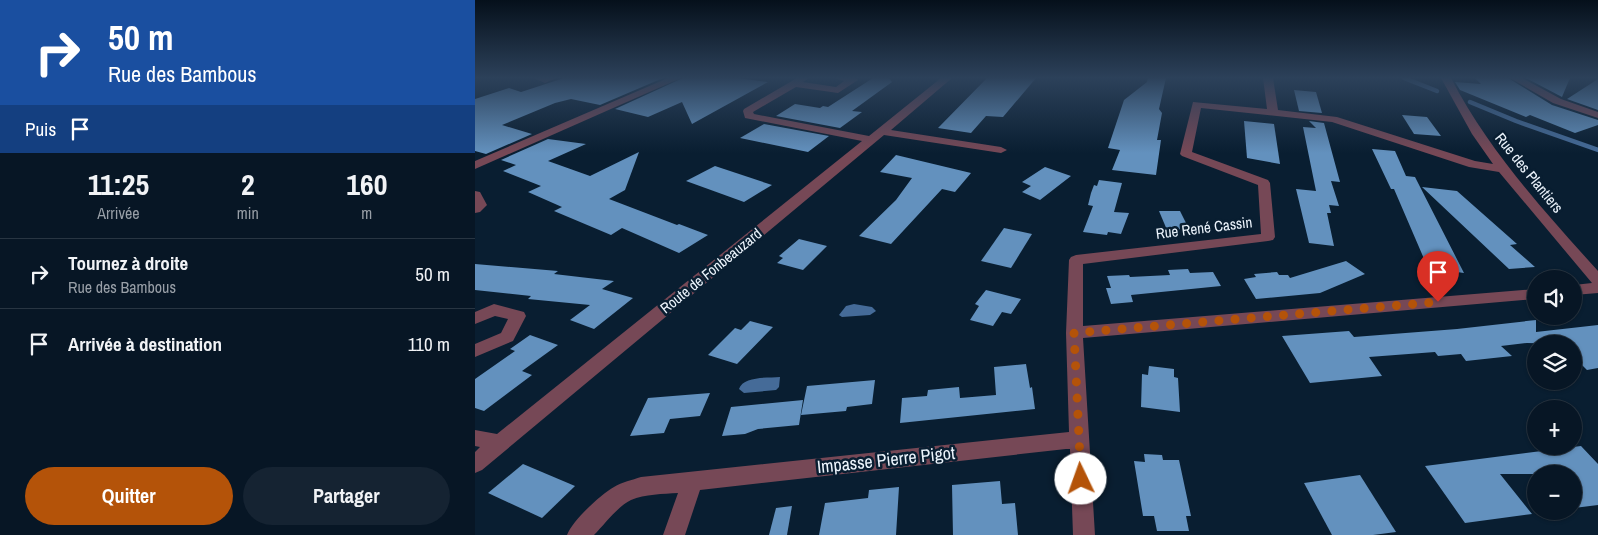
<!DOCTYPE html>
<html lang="fr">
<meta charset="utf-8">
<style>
body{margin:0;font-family:"Archivo Narrow",sans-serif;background:#152332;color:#f1f3f6;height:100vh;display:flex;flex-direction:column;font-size:19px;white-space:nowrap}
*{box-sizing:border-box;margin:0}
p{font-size:16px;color:#989fa7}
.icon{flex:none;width:28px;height:28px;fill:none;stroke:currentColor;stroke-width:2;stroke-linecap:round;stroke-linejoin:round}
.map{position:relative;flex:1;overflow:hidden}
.details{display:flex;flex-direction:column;background:#071625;width:475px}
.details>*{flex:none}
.hud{background:#1a4fa0;color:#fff;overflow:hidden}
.buttons{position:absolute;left:1052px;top:270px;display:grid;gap:10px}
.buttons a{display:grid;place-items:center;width:55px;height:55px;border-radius:50%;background:#071625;box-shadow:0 1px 4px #0004,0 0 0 1px #283542;font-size:25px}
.pin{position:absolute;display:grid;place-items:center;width:42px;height:42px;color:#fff;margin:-51px -21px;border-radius:50% 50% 50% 0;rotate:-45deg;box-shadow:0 0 5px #0007}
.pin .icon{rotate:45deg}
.me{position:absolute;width:55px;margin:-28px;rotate:357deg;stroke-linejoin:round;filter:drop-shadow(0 0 4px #0008)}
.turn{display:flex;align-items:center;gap:18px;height:105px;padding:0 25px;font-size:22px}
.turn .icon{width:65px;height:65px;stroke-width:2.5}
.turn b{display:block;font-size:35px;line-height:42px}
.then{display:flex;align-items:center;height:48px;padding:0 25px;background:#0003;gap:10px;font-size:19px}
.eta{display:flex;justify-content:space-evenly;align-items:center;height:85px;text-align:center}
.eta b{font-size:30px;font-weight:800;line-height:35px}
.action{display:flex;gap:10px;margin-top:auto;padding:10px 25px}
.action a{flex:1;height:58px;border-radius:30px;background:#b45309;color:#fff;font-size:20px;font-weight:800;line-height:58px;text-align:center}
.action a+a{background:#152332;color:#f1f3f6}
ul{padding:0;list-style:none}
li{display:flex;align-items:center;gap:15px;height:70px;padding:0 25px;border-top:1px solid #283542}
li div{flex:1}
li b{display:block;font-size:19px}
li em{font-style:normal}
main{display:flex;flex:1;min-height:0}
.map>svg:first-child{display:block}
</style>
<main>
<section class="details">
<div class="hud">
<div class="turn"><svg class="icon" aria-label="right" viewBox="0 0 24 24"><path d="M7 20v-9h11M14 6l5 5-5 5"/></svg><div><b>50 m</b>Rue des Bambous</div></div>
<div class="then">Puis<svg class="icon" aria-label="arrive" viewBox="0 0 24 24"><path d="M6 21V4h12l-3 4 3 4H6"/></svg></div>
</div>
<div class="eta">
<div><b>11:25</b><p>Arrivée</p></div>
<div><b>2</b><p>min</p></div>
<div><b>160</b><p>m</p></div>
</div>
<ul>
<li><svg class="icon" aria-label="right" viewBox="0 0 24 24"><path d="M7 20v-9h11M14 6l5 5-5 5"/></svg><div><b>Tournez à droite</b><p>Rue des Bambous</p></div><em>50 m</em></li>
<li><svg class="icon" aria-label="arrive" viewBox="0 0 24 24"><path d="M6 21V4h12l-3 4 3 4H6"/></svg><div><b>Arrivée à destination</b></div><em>110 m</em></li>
</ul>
<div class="action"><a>Quitter</a><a>Partager</a></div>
</section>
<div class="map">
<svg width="1123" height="535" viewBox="0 0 1123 535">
<rect width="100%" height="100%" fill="#091e31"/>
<g fill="#456b98">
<path d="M 379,304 L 397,307 L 401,311 L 395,315 L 367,317 L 364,315 L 371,306 Z"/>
<path d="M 305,377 L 304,387 L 301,390 L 269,393 L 264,389 C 268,376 293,378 305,377 Z"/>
</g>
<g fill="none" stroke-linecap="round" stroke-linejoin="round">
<g stroke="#456b98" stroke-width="4.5">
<path d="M 929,78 L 962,91"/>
<path d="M 995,102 L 1041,121 L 1123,150"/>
</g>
</g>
<g fill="#6391be">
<path d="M 89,78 L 188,78 L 125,105 L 96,99 L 80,103 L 27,125 L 57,134 L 11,154 L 0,151 L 0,99 L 34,88 L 46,92 Z"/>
<path d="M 208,78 L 261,78 L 293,82 L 217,124 L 207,102 L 173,117 L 140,109 Z"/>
<path d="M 398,78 L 414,78 L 417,82 L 377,111 L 387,112 L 365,128 L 301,116 L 320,104 L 345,108 L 348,106 L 353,107 Z"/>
<path d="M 512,78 L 561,78 L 528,117 L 511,116 L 496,133 L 463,128 Z"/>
<path d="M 673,78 L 691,78 L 684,109 L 687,113 L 682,140 L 686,140 L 681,175 L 637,170 L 645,150 L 633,148 L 649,100 L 672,82 Z"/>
<path d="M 1000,78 L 1033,78 L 1077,105 L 1123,120 L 1123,125 L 1100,133 L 1055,115 L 1051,117 L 985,90 L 980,82 L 1006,84 Z"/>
<path d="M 1051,78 L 1095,78 L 1087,97 Z"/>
<path d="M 1123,79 L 1123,110 L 1092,99 Z"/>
<path d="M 819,90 L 841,92 L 847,113 L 824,111 Z"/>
<path d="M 927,115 L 952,117 L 966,136 L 939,134 Z"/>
<path d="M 769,121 L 799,124 L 805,164 L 772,158 Z"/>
<path d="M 834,121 L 849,123 L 865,182 L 856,181 L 864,206 L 854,205 L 856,213 L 852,213 L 859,246 L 834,243 L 821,189 L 841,191 L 828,127 L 841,128 Z"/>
<path d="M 289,124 L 354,136 L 333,152 L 265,138 Z"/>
<path d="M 73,139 L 111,144 L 73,161 L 115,176 L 164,152 L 150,190 L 134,199 L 202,225 L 204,224 L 233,235 L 204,253 L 147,228 L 136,235 L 79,211 L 87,207 L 53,192 L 66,186 L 28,171 L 41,165 L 26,160 Z"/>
<path d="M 897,149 L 920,151 L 931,176 L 940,177 L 989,273 L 953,268 L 919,189 L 916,189 Z"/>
<path d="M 421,155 L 496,173 L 480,192 L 467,189 L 416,244 L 384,236 L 421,200 L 437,178 L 405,172 Z"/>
<path d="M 240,166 L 297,185 L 269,202 L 211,181 Z"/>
<path d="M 570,167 L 596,176 L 565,200 L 547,192 L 556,186 L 547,182 Z"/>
<path d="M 624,180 L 647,183 L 639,212 L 654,213 L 646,234 L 633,232 L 632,235 L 608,232 L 618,206 L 613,205 L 616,193 L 619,185 L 622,186 Z"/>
<path d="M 947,187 L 982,191 L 1042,244 L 1035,245 L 1060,267 L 1034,269 Z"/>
<path d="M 684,211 L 705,211 L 714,229 L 692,230 Z"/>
<path d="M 529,228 L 557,234 L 536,268 L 506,261 Z"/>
<path d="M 324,239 L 352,246 L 328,270 L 302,263 L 308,258 L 304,256 Z"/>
<path d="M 871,261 L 890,274 L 845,293 L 781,299 L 769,279 L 781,277 L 779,274 L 802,272 L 804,275 L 813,275 L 815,278 Z"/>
<path d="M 0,264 L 83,271 L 79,274 L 139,281 L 127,289 L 158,298 L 119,329 L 95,320 L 115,305 L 53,299 L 56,296 L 0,290 Z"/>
<path d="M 713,269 L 715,273 L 738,272 L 746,286 L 656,295 L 658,302 L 636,304 L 631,288 L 636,288 L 632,276 L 654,275 L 655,277 L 695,275 L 693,270 Z"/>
<path d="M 511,290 L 546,299 L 536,314 L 527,312 L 518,326 L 495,320 L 504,306 L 500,304 Z"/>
<path d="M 1061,320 L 1061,332 L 1123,325 L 1123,368 L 1112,370 L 1099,357 L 1099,344 L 1052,343 L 1026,346 L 1037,356 L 991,361 L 986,354 L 963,356 L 960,352 L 894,357 L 907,376 L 835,383 L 807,336 L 874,331 L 879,337 L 982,329 Z"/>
<path d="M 275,321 L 298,327 L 262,364 L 233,355 L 260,328 L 266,330 Z"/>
<path d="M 55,335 L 83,345 L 47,371 L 57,375 L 9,411 L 0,408 L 0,379 L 40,351 L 35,349 Z"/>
<path d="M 551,364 L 555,388 L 557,387 L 560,409 L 425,423 L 427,398 L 452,396 L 453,390 L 484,387 L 485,398 L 521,395 L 519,367 Z"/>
<path d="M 674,366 L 699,369 L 699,377 L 703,378 L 705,412 L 666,407 L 667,374 L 673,375 Z"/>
<path d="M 400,380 L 397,404 L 372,407 L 371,411 L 326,415 L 332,386 Z"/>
<path d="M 235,393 L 225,416 L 195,419 L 189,433 L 155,436 L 173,398 Z"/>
<path d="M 328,400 L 324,425 L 283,429 L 270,434 L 247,436 L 256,407 Z"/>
<path d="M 1106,446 L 1123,464 L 1123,505 L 1099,508 L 1099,474 L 1025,474 L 1057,514 L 990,523 L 950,466 Z"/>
<path d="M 669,454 L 687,455 L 688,460 L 704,460 L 716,516 L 711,516 L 714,531 L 682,531 L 679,516 L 668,516 L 659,461 L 670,462 Z"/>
<path d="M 48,464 L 100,486 L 67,518 L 13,493 Z"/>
<path d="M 885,475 L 921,532 L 898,535 L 857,535 L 829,483 Z"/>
<path d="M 525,481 L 527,504 L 540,503 L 543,535 L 478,535 L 477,485 Z"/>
<path d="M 424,487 L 421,535 L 344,535 L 350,503 L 393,498 L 394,490 Z"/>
<path d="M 317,506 L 312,535 L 294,535 L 301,508 Z"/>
</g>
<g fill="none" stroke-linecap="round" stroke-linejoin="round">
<g fill="#764856" fill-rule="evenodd">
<path d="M 59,78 L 81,78 L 70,83 Z"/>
<path d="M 193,78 L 206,78 L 0,169 L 0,161 Z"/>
<path d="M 322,78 L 334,78 L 328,82 L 361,87 L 369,81 L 360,78 L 381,78 L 383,80 L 363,93 L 321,87 L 278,112 L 279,114 L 394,136 L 466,78 L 477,78 L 416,130 L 526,147 L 532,150 L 526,153 L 409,135 L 7,470 L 0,473 L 0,452 L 5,447 L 0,446 L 0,430 L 22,434 L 387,141 L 270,118 L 268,111 L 269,109 Z"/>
<path d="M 788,78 L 798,78 L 803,110 L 862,117 L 1000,161 L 1018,164 L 997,134 L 966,78 L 976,78 C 1014,151 1068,210 1123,271 L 1123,293 L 1099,295 L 1099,285 L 1117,283 L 1024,172 L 994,167 L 857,122 L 726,108 L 717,152 L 793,180 L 795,183 L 800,237 L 798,240 L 793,241 L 608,264 L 608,326 L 1061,289 L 1061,299 L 608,338 L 620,535 L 598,535 L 595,449 L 591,449 L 225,490 L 210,535 L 188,535 L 203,493 C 188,494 170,494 156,500 C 142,507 130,524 119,535 L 92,535 C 98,520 125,495 139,487 C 147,482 157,480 166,477 L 594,432 L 591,333 L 594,260 L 596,257 L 601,255 L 786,234 L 783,185 L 707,156 L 705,154 L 718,102 L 792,109 Z"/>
<path d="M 1035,78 L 1047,78 L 1086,99 L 1123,112 L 1123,118 L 1078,103 Z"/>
<path d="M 0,191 L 5,192 L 12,205 L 5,212 L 0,213 Z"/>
<path d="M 19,304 L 49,312 L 51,316 L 38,341 L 0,357 L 0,344 L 26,333 L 33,319 L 20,316 L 0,324 L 0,312 Z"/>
</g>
</g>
<linearGradient id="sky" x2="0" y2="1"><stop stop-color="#05101b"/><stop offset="0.51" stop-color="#2c415a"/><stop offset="1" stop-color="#2c415a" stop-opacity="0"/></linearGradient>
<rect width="1123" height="153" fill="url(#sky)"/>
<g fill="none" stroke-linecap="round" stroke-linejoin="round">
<path stroke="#b45309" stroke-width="9" stroke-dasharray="0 16.2" d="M 606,479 L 599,333 L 963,302"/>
</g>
<g text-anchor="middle" stroke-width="5" stroke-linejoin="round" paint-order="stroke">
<g font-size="15" fill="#ecf4fc" stroke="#091e31">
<text transform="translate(1054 173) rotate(51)" y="5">Rue des Plantiers</text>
<text transform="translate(729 228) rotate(-7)" y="5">Rue René Cassin</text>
<text transform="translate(236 271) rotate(-39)" y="5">Route de Fonbeauzard</text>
</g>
<g font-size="18" fill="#ecf4fc" stroke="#091e31">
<text transform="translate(411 460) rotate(-6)" y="6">Impasse Pierre Pigot</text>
</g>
</g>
</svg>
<div class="buttons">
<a><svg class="icon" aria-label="sound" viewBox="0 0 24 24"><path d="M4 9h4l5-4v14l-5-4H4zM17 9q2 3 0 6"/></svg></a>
<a><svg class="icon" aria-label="layers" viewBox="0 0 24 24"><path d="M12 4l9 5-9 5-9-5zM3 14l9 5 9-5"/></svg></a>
<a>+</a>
<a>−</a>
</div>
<div class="pin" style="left:963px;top:302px;background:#d93025"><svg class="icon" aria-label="arrive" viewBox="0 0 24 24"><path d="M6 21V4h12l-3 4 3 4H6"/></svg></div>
<svg class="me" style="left:606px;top:479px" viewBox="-20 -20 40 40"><circle r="19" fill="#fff"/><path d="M0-13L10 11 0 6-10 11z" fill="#b45309"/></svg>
</div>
</main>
